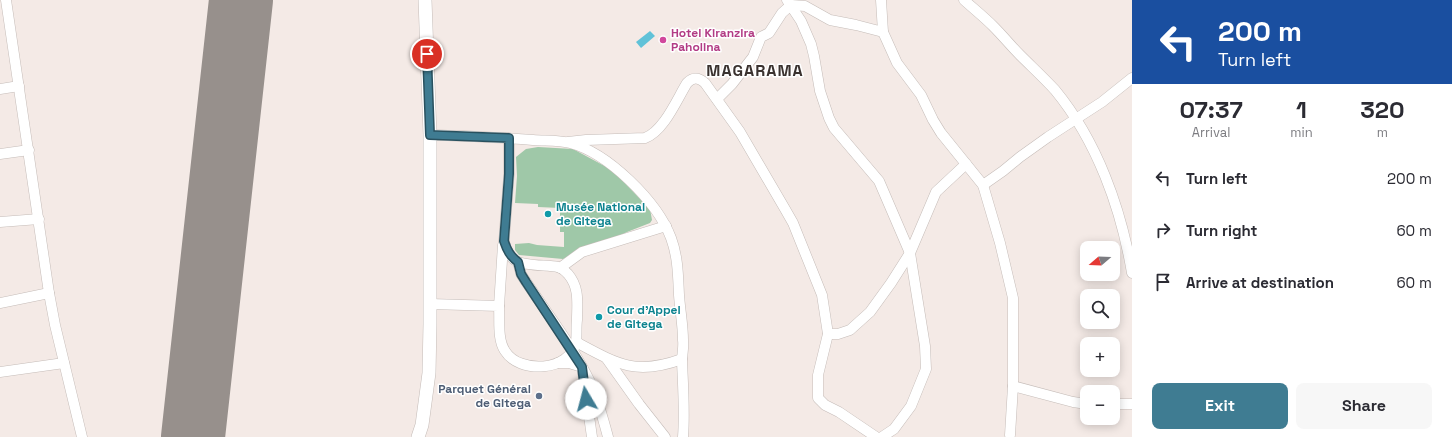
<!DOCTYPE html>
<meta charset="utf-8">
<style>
body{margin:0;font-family:"Space Grotesk",sans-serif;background:#f7f7f7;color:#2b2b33;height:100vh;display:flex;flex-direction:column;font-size:15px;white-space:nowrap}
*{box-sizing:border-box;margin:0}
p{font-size:13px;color:#7c7c81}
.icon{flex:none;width:22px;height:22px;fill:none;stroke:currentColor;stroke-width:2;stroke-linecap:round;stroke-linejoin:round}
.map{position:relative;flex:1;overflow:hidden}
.drawer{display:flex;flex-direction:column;background:#fff;width:320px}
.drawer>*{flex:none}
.hud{background:#1a4fa0;color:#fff;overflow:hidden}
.needle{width:26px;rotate:251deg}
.buttons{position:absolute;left:1080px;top:241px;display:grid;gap:8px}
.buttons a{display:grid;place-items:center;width:40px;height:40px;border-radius:8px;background:#fff;box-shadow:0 2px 10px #0003;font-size:20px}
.pin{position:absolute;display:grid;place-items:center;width:34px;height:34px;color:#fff;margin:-17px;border:2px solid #fff;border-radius:50%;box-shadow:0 1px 4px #0007}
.me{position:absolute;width:44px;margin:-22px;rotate:352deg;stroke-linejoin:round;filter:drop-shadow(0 0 3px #0008)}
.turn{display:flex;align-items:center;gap:14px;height:84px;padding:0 20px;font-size:18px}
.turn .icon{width:52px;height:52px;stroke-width:2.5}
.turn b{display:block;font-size:28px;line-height:34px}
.eta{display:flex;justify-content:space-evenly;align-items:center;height:68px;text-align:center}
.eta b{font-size:24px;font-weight:700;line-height:28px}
.cta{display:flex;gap:8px;margin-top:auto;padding:8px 20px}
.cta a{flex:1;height:46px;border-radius:8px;background:#3f7c92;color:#fff;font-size:16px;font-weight:700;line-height:46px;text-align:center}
.cta a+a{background:#f7f7f7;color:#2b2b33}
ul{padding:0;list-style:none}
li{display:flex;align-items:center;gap:12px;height:52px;padding:0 20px}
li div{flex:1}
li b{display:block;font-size:15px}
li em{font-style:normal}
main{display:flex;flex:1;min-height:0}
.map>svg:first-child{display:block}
</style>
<main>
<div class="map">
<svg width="1132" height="437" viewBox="0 0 1132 437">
<rect width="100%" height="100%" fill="#f4eae6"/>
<path fill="#9fc8a8" d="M 538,147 L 573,149 L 612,170 L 650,209 L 652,220 L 650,223 L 627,232 L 612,240 L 563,259 L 519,255 L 515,250 L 515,244 L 529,243 L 537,245 L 564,247 L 564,232 L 560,232 L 560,208 L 538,207 L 538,204 L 515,203 L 517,176 L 516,157 L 526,149 Z"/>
<path fill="#60c2d8" d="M 650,31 L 655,36 L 641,48 L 636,42 Z"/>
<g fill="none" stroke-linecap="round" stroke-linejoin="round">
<path stroke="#97908c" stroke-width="64" d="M 193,437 L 241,0"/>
<defs>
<g id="minor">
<path d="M 6,0 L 49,293 L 55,325 L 82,437"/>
<path d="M 787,0 L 801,21 L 811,44 L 814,56 L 820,91 L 829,118 L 834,128 L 879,181 L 910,253 L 925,346 L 926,369 L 911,406 L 894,429 L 882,437"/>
<path d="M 881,0 L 883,32 L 897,63 L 921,95 L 933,120 L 941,133 L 983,185 L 1000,243 L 1013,298 L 1013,386 L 1010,435"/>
<path d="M 964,0 C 974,9 984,17 993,26 C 1003,36 1011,46 1020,55 C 1032,67 1044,78 1055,90 C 1097,141 1121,208 1132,273"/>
<path d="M 0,89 L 19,86"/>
<path d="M 717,99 L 732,84 L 753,57 L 761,37 L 769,33 L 782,13 L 791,5 L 805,6 L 830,20 L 856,25 L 883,32"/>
<path d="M 430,135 C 465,136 499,137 533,140 C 545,141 558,140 570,143 C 608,153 657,201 671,238 C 678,257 678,275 679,295 C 680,310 683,325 683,340 C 684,347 682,354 682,361 C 683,386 685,412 683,437"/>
<path d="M 568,142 L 586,140 L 645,138 C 664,131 677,99 687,83 C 693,77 698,77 705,83 L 740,132 L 785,209 L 793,223 L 822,295 L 828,334 L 818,375 L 818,398 L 825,405 L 839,412 L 876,437"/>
<path d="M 0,154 L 29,150"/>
<path d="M 983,185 L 1003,171 L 1020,157 L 1048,137 L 1102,102 L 1132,78"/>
<path d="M 0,222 L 39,219"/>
<path d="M 518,262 L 521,274 C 544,310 572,344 590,382 C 598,400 603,418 608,437"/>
<path d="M 560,268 L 582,252 L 666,226"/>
<path d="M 0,303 L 49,293"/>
<path d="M 430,304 L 499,306 C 500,320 497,339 505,351 C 519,374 570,372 576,342 C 577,335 576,327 577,320 C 577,304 580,288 568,274 C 565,271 562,268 558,267 C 547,265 525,266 516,261 C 509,257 506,249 504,241 L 509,174 L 509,138"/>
<path d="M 499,306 L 503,245"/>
<path d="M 828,334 L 838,334 L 850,330 L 870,312 L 891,283 L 910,253 L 936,192 L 966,164"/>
<path d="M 576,342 C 617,364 636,376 682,359"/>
<path d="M 607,359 L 639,404 L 665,437"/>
<path d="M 558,363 L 569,363 L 582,367 L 592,437"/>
<path d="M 0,372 L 64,363"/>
<path d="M 1013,386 L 1073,402 L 1087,404"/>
<path d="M 1113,404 L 1132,404"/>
</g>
<path id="major" d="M 418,437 L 422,425 L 429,373 L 430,324 L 430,135 L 425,0"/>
</defs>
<use href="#minor" stroke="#c5bcb8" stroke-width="11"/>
<use href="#major" stroke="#c5bcb8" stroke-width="14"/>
<use href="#minor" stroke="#fff" stroke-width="10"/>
<use href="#major" stroke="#fff" stroke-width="13"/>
</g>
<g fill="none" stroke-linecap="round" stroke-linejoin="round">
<defs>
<path id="route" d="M 427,54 L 430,135 L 509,138 L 509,174 L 504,241 C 507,250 510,256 518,262 L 521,274 L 526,282 L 582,367 L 586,399"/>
</defs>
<use href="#route" stroke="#29515f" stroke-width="10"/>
<use href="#route" stroke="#3f7c92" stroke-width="7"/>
</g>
<circle fill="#d1479c" stroke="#fff" stroke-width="1.5" cx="663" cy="40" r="4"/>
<g fill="#0f9aa8" stroke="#fff" stroke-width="1.5">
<circle cx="548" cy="214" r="4"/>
<circle cx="599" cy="317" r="4"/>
</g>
<circle fill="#5c6f8a" stroke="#fff" stroke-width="1.5" cx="539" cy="396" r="4"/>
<g text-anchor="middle" stroke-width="3" stroke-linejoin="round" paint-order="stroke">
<g font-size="12" font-weight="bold" fill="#b23c85" stroke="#fff" text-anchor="start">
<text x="671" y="37">Hotel Kiranzira<tspan x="671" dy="14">Paholina</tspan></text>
</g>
<g font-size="12" font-weight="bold" fill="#0d838f" stroke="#fff" text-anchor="start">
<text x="556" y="211">Musée National<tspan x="556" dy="14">de Gitega</tspan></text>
<text x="607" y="314">Cour d'Appel<tspan x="607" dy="14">de Gitega</tspan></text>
</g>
<g font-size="12" font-weight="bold" fill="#4e5e75" stroke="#fff" text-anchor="end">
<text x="531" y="393">Parquet Général<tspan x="531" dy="14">de Gitega</tspan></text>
</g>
<g font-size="16" font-weight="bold" letter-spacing="1" fill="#3a322f" stroke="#fff">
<text x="755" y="76">MAGARAMA</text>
</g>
</g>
</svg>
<div class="buttons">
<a><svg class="needle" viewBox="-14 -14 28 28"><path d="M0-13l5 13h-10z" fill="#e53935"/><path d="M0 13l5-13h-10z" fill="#7c7c81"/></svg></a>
<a><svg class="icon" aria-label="search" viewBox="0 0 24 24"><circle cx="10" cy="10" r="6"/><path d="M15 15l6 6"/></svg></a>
<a>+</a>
<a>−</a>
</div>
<div class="pin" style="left:427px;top:54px;background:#d93025"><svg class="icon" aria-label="arrive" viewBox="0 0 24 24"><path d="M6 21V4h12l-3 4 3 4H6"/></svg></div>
<svg class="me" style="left:586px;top:399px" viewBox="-20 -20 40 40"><circle r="19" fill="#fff"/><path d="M0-13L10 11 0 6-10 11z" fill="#3f7c92"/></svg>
</div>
<section class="drawer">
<div class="hud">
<div class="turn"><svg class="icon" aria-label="left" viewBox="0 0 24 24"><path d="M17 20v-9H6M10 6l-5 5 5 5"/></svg><div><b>200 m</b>Turn left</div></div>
</div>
<div class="eta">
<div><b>07:37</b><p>Arrival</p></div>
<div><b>1</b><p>min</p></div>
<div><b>320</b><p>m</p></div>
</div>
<ul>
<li><svg class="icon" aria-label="left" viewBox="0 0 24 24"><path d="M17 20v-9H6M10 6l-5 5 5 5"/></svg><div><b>Turn left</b></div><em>200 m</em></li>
<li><svg class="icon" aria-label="right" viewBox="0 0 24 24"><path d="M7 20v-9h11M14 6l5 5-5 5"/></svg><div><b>Turn right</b></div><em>60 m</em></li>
<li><svg class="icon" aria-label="arrive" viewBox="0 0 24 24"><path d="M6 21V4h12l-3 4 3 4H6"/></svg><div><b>Arrive at destination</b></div><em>60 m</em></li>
</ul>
<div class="cta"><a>Exit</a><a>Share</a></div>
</section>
</main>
